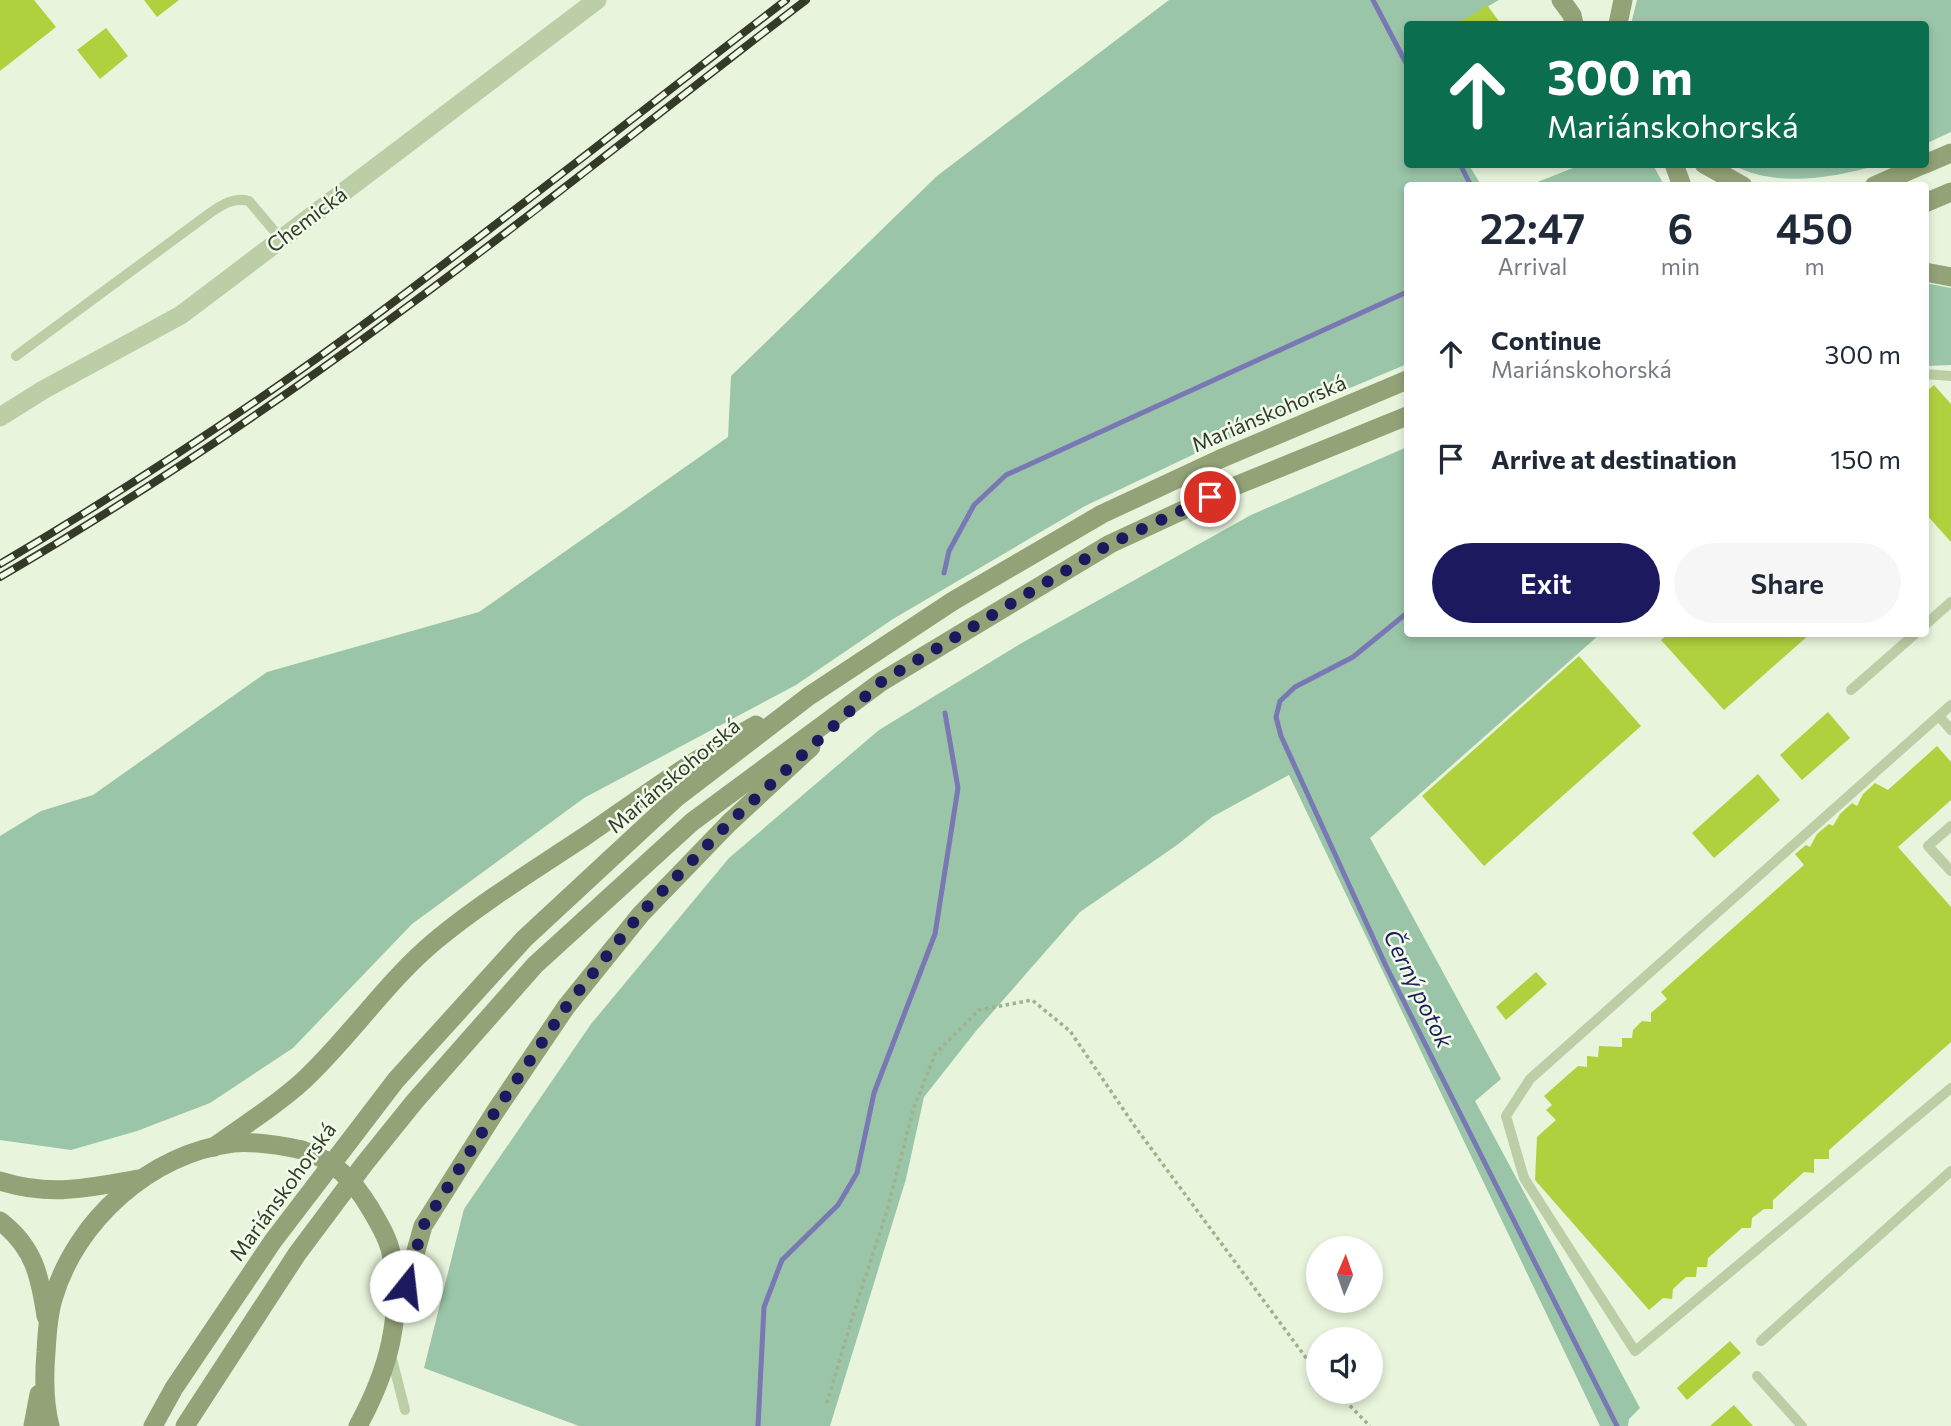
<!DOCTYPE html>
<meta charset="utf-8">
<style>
body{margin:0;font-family:Commissioner,sans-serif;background:#f6f6f7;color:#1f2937;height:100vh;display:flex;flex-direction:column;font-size:26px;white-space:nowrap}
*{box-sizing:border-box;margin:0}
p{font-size:23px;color:#747a83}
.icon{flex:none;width:38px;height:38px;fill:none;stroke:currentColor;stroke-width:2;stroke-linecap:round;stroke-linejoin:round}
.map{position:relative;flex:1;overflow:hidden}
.sheet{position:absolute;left:1404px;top:182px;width:525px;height:455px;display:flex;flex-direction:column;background:#fff;border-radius:7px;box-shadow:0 4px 10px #0003}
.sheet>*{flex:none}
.top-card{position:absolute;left:1404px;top:21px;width:525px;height:147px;border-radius:7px;box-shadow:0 4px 10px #0003;background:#0b6e4f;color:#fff;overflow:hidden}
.needle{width:46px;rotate:2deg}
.controls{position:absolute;left:1306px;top:1236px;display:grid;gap:14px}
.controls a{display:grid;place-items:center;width:77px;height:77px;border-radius:50%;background:#fff;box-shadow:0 4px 10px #0003;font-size:35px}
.pin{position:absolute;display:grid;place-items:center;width:60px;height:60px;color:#fff;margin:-30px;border:4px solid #fff;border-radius:50%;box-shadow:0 2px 7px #0007}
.me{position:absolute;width:77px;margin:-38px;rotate:16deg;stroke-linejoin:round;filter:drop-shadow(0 0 5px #0008)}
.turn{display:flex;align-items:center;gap:24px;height:147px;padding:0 28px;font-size:32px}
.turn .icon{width:91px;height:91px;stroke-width:2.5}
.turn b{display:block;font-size:49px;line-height:60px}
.eta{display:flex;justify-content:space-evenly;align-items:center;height:119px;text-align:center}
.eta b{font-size:42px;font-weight:600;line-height:49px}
.action{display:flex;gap:14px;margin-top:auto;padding:14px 28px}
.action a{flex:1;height:80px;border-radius:42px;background:#1d195f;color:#fff;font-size:28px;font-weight:600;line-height:80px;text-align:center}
.action a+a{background:#f6f6f7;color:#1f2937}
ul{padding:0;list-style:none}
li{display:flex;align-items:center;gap:21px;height:105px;padding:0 28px}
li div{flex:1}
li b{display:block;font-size:26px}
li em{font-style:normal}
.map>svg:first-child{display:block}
</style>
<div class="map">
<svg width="1951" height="1426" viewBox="0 0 1951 1426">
<rect width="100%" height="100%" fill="#e8f4dc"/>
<g fill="#9ac5a8">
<path d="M 1169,0 L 1499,0 L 1458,24 L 1407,24 L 1407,164 L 1469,165 L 1481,185 L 1407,186 L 1407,364 L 1207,448 L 1085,506 L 893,619 L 796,685 L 584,798 L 412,924 L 293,1048 L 210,1103 L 137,1131 L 71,1150 L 0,1140 L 0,836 L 41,811 L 93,795 L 267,672 L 479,612 L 728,437 L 731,376 L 937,176 Z"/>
<path d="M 1637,0 L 1951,0 L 1951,132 L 1925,144 L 1925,24 L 1631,24 Z"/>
<path d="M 1583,164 L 1653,165 L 1664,185 L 1530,185 Z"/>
<path d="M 1733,165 L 1733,164 L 1878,165 C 1833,178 1776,188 1733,165 Z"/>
<path d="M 1925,283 L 1951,288 L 1951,365 L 1925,366 Z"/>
<path d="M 1407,447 L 1407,634 L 1600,634 L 1370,838 L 1501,1079 L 1475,1101 L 1640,1408 L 1629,1419 L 1628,1426 L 1600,1426 L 1289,775 L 1212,817 L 1177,845 L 1080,912 L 976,1031 L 924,1097 L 906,1179 L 830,1426 L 579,1426 L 424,1368 L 464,1209 L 591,1024 L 729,858 L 879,730 L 1020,644 L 1251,515 Z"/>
</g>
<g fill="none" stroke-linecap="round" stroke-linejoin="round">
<g stroke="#7978b4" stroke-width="5">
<path d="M 1373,0 L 1407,65"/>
<path d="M 1460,164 L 1471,186"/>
<path d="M 944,573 L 949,551 L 974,505 L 1006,475 L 1407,292"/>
<path d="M 1407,613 L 1353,657 L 1295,687 L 1280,701 L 1276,717 L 1281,736 L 1386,966 L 1617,1426"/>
<path d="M 758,1426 L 764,1307 L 782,1260 L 838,1205 L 857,1173 L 874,1093 L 935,934 L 958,788 L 945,713"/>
</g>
</g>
<g fill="#afd13d">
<path d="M 0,0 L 34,0 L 56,27 L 0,71 Z"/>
<path d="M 144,0 L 179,0 L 157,17 Z"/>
<path d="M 1487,5 L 1501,24 L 1457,24 L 1472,15 Z"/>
<path d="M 106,28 L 128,56 L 100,79 L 77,50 Z"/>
<path d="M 1934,385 L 1951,404 L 1951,542 L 1925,513 L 1925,393 Z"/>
<path d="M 1668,634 L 1810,634 L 1724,710 L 1661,640 Z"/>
<path d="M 1579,656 L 1641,726 L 1484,866 L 1422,796 Z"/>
<path d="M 1828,712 L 1850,738 L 1802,780 L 1780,755 Z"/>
<path d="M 1937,746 L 1951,762 L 1951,800 L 1898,847 L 1951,907 L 1951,1042 L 1829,1150 L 1829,1159 L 1814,1159 L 1814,1173 L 1804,1172 L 1773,1200 L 1773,1209 L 1764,1209 L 1752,1218 L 1751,1228 L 1742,1228 L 1708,1258 L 1707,1267 L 1697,1267 L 1696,1277 L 1686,1277 L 1673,1289 L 1672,1299 L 1663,1298 L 1649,1310 L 1535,1180 L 1537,1137 L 1556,1120 L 1546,1110 L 1552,1105 L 1544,1096 L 1578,1066 L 1587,1067 L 1587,1056 L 1598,1057 L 1599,1046 L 1622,1047 L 1622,1038 L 1632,1038 L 1633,1030 L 1642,1021 L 1651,1022 L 1651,1013 L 1667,999 L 1661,992 L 1804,865 L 1795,854 L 1806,845 L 1810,847 L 1817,834 L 1829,824 L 1833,826 L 1840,814 L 1852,803 L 1857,806 L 1863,794 L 1875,783 L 1888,790 Z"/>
<path d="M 1758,774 L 1780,800 L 1714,858 L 1692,833 Z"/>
<path d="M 1536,972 L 1547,984 L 1506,1020 L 1496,1007 Z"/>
<path d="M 1730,1341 L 1741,1353 L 1687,1400 L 1677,1388 Z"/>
<path d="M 1734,1405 L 1753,1426 L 1710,1426 Z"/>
</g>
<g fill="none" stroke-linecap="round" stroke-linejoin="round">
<g stroke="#a1b28a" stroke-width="3.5" stroke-dasharray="3.5 3.5" stroke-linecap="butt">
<path d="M 1335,1391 L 1370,1426"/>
<path d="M 827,1403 L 853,1315 L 887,1211 L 914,1107 L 935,1054 L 979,1010 L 1032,1000 L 1070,1031 L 1136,1128 L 1318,1374"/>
</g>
<g stroke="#bccea6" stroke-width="10">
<path d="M 16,356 L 210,213 C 223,204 234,197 249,201 L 281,239"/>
<path d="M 1925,374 L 1951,376"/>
<path d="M 1925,625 L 1951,602"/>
<path d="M 1851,690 L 1915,634"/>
<path d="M 1951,705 L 1530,1079 L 1506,1116 L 1524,1178 L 1635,1351 L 1951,1088"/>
<path d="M 1939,716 L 1951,730"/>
<path d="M 1951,826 L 1928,846 L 1951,871"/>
<path d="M 1761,1341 L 1951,1171"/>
<path d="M 391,1355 L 405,1410"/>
<path d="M 1757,1376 L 1802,1426"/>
</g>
<path stroke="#bccea6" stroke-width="19" d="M 0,417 L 43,390 L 181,315 L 597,0"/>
<g stroke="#93a277" stroke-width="19">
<path d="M 1561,0 L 1572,15 L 1574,24"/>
<path d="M 1618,24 L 1623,0"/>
<path d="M 1674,164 L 1682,186"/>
<path d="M 1704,164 L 1743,186"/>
<path d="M 1925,164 L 1951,153"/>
<path d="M 1874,186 L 1924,164"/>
<path d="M 1925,203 L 1951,192"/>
<path d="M 1925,272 L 1951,277"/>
<path d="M 214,1147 C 244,1125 276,1106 304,1080 C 350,1037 386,982 435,941 C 482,902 536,869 587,835 C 642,797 697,757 756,725"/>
<path d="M 0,1181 C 52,1197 86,1188 138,1179"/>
<path d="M 0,1221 C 34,1247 40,1276 46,1316"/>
<path d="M 395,1308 L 406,1286 L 423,1226 L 495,1112 L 566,1007 L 641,914 L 729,823 L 811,747"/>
<path d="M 33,1426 L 39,1394"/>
<path d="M 50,1426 C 44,1403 44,1376 46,1352 C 47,1334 48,1316 53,1299 C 76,1220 150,1154 233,1143 C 255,1141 279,1145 302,1150"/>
<path d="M 153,1426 L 174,1388 L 273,1241 L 396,1080 L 524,939 L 676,798 L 809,696 L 953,601 L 1102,514 L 1220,459 L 1407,380"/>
<path d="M 185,1426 L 297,1254 L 365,1163 L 415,1101 L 535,965 L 692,822 L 881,682 L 1110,544 L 1235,486 L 1407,416"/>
<path d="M 358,1426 C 388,1371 404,1316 391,1253 C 388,1237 378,1222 370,1208"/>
</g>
<defs>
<g id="rail">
<path d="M 0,564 C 132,486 261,401 383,310 C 519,208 652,103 786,0"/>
<path d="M 0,577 C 134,499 264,412 389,320 C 531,217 667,106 806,0"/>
</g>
</defs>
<use href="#rail" stroke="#343928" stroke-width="8"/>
<use href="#rail" stroke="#f1fbe9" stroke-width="5" stroke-dasharray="16" stroke-linecap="butt"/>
<path stroke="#93a277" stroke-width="19" d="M 302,1150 C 334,1160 353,1180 370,1208"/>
</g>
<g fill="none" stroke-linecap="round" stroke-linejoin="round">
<path stroke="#1d195f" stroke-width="12" stroke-dasharray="0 21.6" d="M 406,1286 L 423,1226 L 495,1112 L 566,1007 L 640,914 L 729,823 L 881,682 L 1110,544 L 1210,497"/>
</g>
<g text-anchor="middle" stroke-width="5" stroke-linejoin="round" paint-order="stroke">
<g font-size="21" fill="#343928" stroke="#f1fbe9">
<text transform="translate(307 220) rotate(-37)" y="7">Chemická</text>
<text transform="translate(1269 414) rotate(-23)" y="7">Mariánskohorská</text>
<text transform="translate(674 776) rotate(-40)" y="7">Mariánskohorská</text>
<text transform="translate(283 1192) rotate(-54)" y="7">Mariánskohorská</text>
</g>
<g font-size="23" font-style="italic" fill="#1d195f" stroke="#f1fbe9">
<text transform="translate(1418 989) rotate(64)" y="8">Černý potok</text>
</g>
</g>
</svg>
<div class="controls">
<a><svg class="needle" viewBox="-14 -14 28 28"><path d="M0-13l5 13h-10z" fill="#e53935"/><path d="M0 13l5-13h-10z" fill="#747a83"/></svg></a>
<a><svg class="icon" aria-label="sound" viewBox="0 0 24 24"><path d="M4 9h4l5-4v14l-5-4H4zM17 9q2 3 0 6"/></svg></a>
</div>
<div class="pin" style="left:1210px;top:497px;background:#d93025"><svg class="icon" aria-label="arrive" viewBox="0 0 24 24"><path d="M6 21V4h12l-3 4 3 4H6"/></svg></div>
<svg class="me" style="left:406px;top:1286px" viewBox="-20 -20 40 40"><circle r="19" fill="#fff"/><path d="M0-13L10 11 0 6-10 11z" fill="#1d195f"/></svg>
<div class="top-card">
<div class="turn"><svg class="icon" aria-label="ahead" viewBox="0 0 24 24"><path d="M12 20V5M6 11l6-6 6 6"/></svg><div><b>300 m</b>Mariánskohorská</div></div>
</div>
<section class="sheet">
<div class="eta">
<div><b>22:47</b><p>Arrival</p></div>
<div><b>6</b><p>min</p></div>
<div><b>450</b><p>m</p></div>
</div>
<ul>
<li><svg class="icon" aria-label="ahead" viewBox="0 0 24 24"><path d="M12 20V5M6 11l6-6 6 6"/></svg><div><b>Continue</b><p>Mariánskohorská</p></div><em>300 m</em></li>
<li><svg class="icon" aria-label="arrive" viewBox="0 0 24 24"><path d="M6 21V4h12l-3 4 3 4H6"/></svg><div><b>Arrive at destination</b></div><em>150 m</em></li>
</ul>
<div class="action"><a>Exit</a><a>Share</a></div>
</section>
</div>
